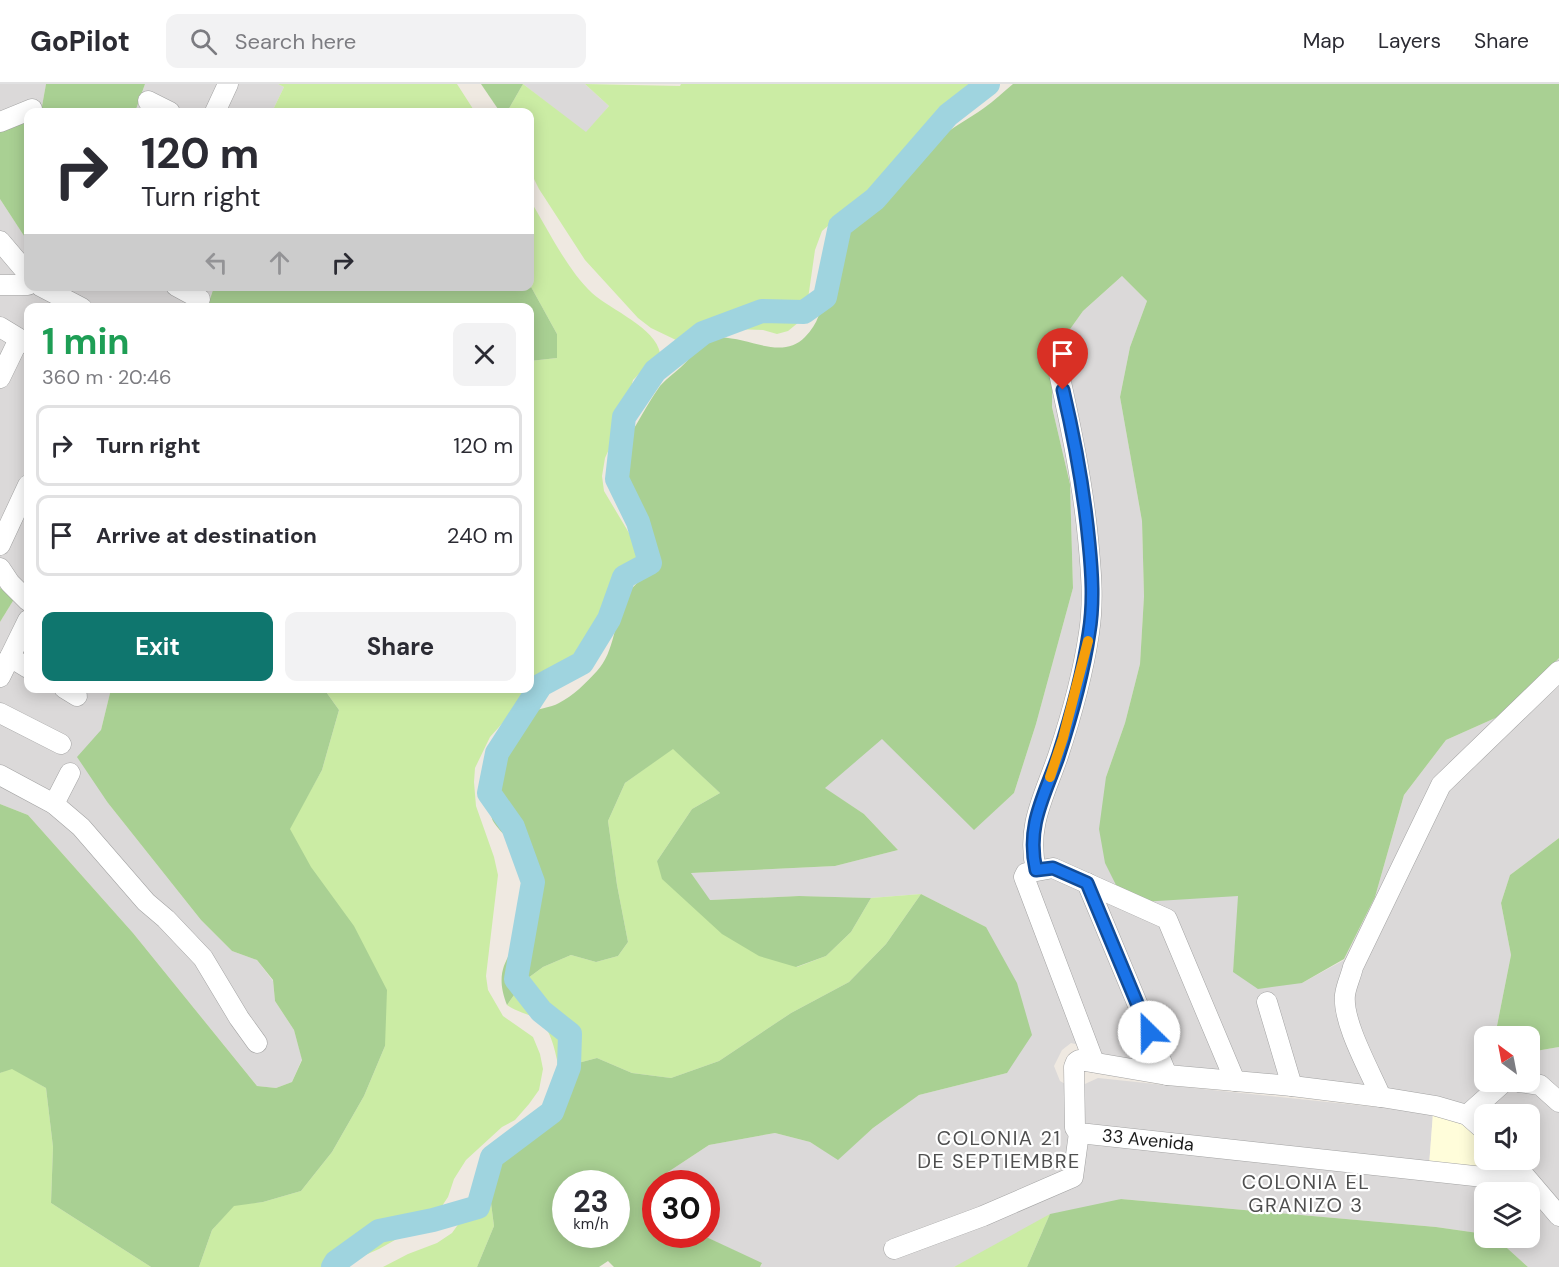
<!DOCTYPE html>
<meta charset="utf-8">
<style>
body{margin:0;font-family:"DM Sans",sans-serif;background:#f2f2f3;color:#2b2b33;height:100vh;display:flex;flex-direction:column;font-size:22px;white-space:nowrap}
*{box-sizing:border-box;margin:0}
p{font-size:20px;color:#7c7c81}
.icon{flex:none;width:33px;height:33px;fill:none;stroke:currentColor;stroke-width:2;stroke-linecap:round;stroke-linejoin:round}
.map{position:relative;flex:1;overflow:hidden}
.sheet{position:absolute;left:24px;top:219px;width:510px;height:390px;display:flex;flex-direction:column;background:#fff;border-radius:12px;box-shadow:0 3px 15px #0003}
.sheet>*{flex:none}
.guide{position:absolute;left:24px;top:24px;width:510px;height:183px;border-radius:12px;box-shadow:0 3px 15px #0003;background:#fff;color:#2b2b33;overflow:hidden}
.needle{width:39px;rotate:328deg}
.buttons{position:absolute;left:1474px;top:942px;display:grid;gap:12px}
.buttons a{display:grid;place-items:center;width:66px;height:66px;border-radius:12px;background:#fff;box-shadow:0 3px 15px #0003;font-size:30px}
.speed{position:absolute;left:552px;top:1086px;display:flex;gap:12px;font-size:30px;font-weight:700;text-align:center}
.speed>*{display:grid;place-content:center;width:78px;height:78px;border-radius:50%;background:#fff;box-shadow:0 3px 15px #0003;line-height:1}
.speed small{font-size:15px;font-weight:400}
.speed .limit{border:9px solid #d22;background:#fff;color:#111}
.pin{position:absolute;display:grid;place-items:center;width:51px;height:51px;color:#fff;margin:-62px -26px;border-radius:50% 50% 50% 0;rotate:-45deg;box-shadow:0 0 6px #0007}
.pin .icon{rotate:45deg}
.me{position:absolute;width:66px;margin:-33px;rotate:337deg;stroke-linejoin:round;filter:drop-shadow(0 0 4px #0008)}
.turn{display:flex;align-items:center;gap:21px;height:126px;padding:0 18px;font-size:27px}
.turn .icon{width:78px;height:78px;stroke-width:2.5}
.turn b{display:block;font-size:42px;line-height:51px}
.lanes{display:flex;align-items:center;height:57px;padding:0 18px;background:#0003;justify-content:center;gap:30px;direction:ltr}
.lanes .off{opacity:.35}
.round{display:grid;place-items:center;flex:none;width:63px;height:63px;border-radius:12px;background:#f2f2f3}
.headline{display:flex;align-items:center;justify-content:space-between;height:102px;padding:0 18px}
h1{font-size:36px;font-weight:700;line-height:45px;color:#1e9e55}
.action{display:flex;gap:12px;margin-top:auto;padding:12px 18px}
.action a{flex:1;height:69px;border-radius:12px;background:#0f766e;color:#fff;font-size:24px;font-weight:700;line-height:69px;text-align:center}
.action a+a{background:#f2f2f3;color:#2b2b33}
ul{padding:0;list-style:none}
li{display:flex;align-items:center;gap:18px;height:81px;margin:0 12px 9px;padding:0 6px;border:3px solid #e1e1e2;border-radius:12px}
li div{flex:1}
li b{display:block;font-size:22px}
li em{font-style:normal}
header{display:flex;align-items:center;gap:36px;box-sizing:border-box;height:84px;padding:0 30px;background:#fff;border-bottom:2px solid #e1e1e2}
header strong{font-size:28px}
nav{display:flex;gap:33px;margin-inline-start:auto;font-size:21px}
.search{width:420px;height:54px;background:#f2f2f3;display:flex;align-items:center;gap:15px;box-sizing:border-box;padding:0 21px;border-radius:12px;color:#7c7c81;font-size:22px}
.map>svg:first-child{display:block}
</style>
<header>
<strong>GoPilot</strong>
<div class="search"><svg class="icon" aria-label="search" viewBox="0 0 24 24"><circle cx="10" cy="10" r="6"/><path d="M15 15l6 6"/></svg>Search here</div>
<nav><a>Map</a><a>Layers</a><a>Share</a></nav>
</header>
<div class="map">
<svg width="1559" height="1183" viewBox="0 0 1559 1183">
<rect width="100%" height="100%" fill="#efe9e1"/>
<g fill="#dbd9d9">
<path d="M 0,0 L 46,0 L 41,28 L 28,28 L 0,42 Z"/>
<path d="M 145,0 L 278,0 L 284,3 L 272,28 L 135,28 Z"/>
<path d="M 523,0 L 585,0 L 609,22 L 586,49 Z"/>
<path d="M 0,115 L 28,158 L 28,202 L 214,203 L 207,223 L 28,224 L 28,604 L 111,605 L 101,646 L 108,719 L 201,836 L 232,867 L 257,876 L 273,897 L 275,917 L 294,946 L 302,975 L 292,998 L 276,1004 L 257,1002 L 133,849 L 28,731 L 0,720 L 0,538 L 16,512 L 0,504 Z"/>
<path d="M 1122,192 L 1147,217 L 1130,263 L 1120,313 L 1142,437 L 1144,512 L 1140,580 L 1125,639 L 1106,693 L 1239,811 L 1233,888 L 1302,899 L 1344,876 L 1375,813 L 1404,711 L 1446,656 L 1511,627 L 1559,574 L 1559,754 L 1510,791 L 1501,819 L 1511,871 L 1495,952 L 1485,952 L 1485,998 L 1530,998 L 1530,968 L 1559,963 L 1559,1124 L 1517,1076 L 1530,1076 L 1530,1030 L 1485,1030 L 1485,1039 L 1452,1019 L 1420,1009 L 1374,1007 L 1096,973 L 1083,962 L 1071,959 L 1062,966 L 1054,982 L 1060,997 L 1074,1005 L 1098,994 L 1433,1029 L 1429,1082 L 1521,1092 L 1559,1137 L 1559,1183 L 1528,1183 L 1496,1154 L 1530,1154 L 1530,1108 L 1485,1108 L 1485,1150 L 1436,1143 L 1121,1115 L 954,1183 L 760,1183 L 762,1180 L 702,1151 L 706,1150 L 706,1100 L 663,1099 L 662,1092 L 709,1061 L 775,1049 L 810,1058 L 838,1075 L 873,1044 L 919,1011 L 1007,989 L 986,843 L 921,810 L 871,814 L 799,812 L 709,816 L 691,789 L 835,782 L 898,766 L 864,730 L 824,704 L 882,654 L 974,745 L 1014,709 L 1036,640 L 1073,504 L 1070,400 L 1052,323 L 1053,269 L 1083,227 Z"/>
</g>
<path fill="#fffdda" d="M 1433,1029 L 1468,1043 L 1485,1057 L 1485,1076 L 1504,1076 L 1521,1092 L 1429,1082 Z"/>
<g fill="#cbeca4">
<path d="M 278,0 L 457,0 L 475,28 L 272,28 L 284,3 Z"/>
<path d="M 523,0 L 586,48 L 609,22 L 585,0 L 680,2 L 681,0 L 984,0 L 910,65 L 860,115 L 822,147 L 815,166 L 807,222 L 799,238 L 788,247 L 777,250 L 763,246 L 734,245 L 676,256 L 651,244 L 638,234 L 585,176 L 539,105 L 530,87 L 530,28 L 507,28 Z"/>
<path d="M 530,116 C 547,144 568,187 592,209 C 611,226 656,244 660,269 L 633,296 L 623,334 L 605,374 L 602,392 L 604,407 L 629,449 L 637,463 L 637,474 L 617,493 L 607,508 L 592,570 L 586,581 L 566,597 L 545,606 L 518,622 L 490,653 L 475,684 L 474,698 L 476,722 L 494,773 L 498,791 L 486,892 L 488,906 L 503,932 L 533,953 L 540,970 L 543,985 L 539,1006 L 529,1020 L 515,1036 L 502,1043 L 466,1076 L 454,1095 L 448,1113 L 434,1134 L 379,1165 L 338,1183 L 199,1183 L 212,1146 L 234,1121 L 263,1118 L 301,1107 L 332,1068 L 364,1012 L 385,962 L 310,783 L 289,745 L 322,686 L 339,626 L 324,605 L 530,604 L 530,277 L 557,274 L 557,250 L 530,201 Z"/>
<path d="M 673,664 L 720,709 L 692,725 L 657,777 L 797,883 L 826,872 L 851,848 L 871,814 L 921,810 L 886,860 L 849,898 L 791,929 L 719,977 L 671,994 L 632,989 L 597,974 L 559,984 C 555,968 552,946 538,936 C 530,930 517,928 507,921 L 524,897 L 543,883 L 571,871 L 596,878 L 618,872 L 628,858 L 617,801 L 608,737 L 625,699 Z"/>
<path d="M 12,984 L 46,1004 L 53,1063 L 51,1119 L 151,1183 L 0,1183 L 0,989 Z"/>
<path d="M 483,1093 L 491,1119 L 494,1142 L 477,1183 L 383,1183 L 408,1170 L 437,1159 L 452,1149 L 462,1135 Z"/>
<path d="M 1050,1130 L 1027,1183 L 954,1183 Z"/>
</g>
<g fill="#a9d093" fill-rule="evenodd">
<path d="M 46,0 L 145,0 L 135,28 L 41,28 Z"/>
<path d="M 481,0 L 523,0 L 507,28 L 500,28 Z"/>
<path d="M 1013,0 L 1559,0 L 1559,574 L 1511,627 L 1446,656 L 1404,711 L 1375,813 L 1344,875 L 1302,899 L 1258,905 L 1233,888 L 1238,812 L 1125,819 L 1105,779 L 1099,745 L 1106,693 L 1125,639 L 1140,580 L 1144,512 L 1142,437 L 1120,313 L 1130,263 L 1147,217 L 1122,192 L 1083,227 L 1053,269 L 1052,323 L 1070,400 L 1073,504 L 1036,640 L 1014,709 L 974,746 L 882,655 L 825,704 L 864,730 L 898,766 L 835,782 L 691,789 L 710,816 L 799,812 L 871,814 L 851,848 L 826,872 L 796,883 L 759,872 L 722,850 L 662,795 L 657,777 L 692,725 L 720,709 L 673,665 L 625,699 L 608,737 L 617,801 L 628,858 L 618,872 L 596,878 L 571,871 L 543,883 L 524,897 L 507,921 C 491,880 514,871 529,836 C 531,831 535,824 535,818 C 536,799 520,771 509,756 C 504,750 497,744 493,737 C 490,731 486,701 486,694 C 488,675 512,636 529,629 C 539,624 550,624 559,619 C 573,612 586,599 597,587 C 615,568 614,536 626,513 C 632,501 644,495 650,485 C 658,470 624,423 621,404 C 619,394 620,378 623,367 C 627,355 652,313 660,302 C 668,293 679,286 687,277 C 691,272 694,266 698,262 C 702,259 710,255 715,254 C 744,250 781,278 805,253 C 835,223 813,191 832,161 C 846,140 867,125 885,109 C 904,92 920,73 938,56 C 952,43 969,35 984,24 C 994,17 1003,8 1013,0 Z"/>
<path d="M 28,35 L 28,158 L 0,115 L 0,42 Z"/>
<path d="M 530,201 L 557,250 L 557,274 L 530,277 L 530,224 L 207,224 L 214,203 Z"/>
<path d="M 0,504 L 16,512 L 0,538 Z"/>
<path d="M 111,605 L 324,605 L 339,626 L 322,686 L 290,745 L 311,783 L 354,842 L 387,906 L 385,962 L 364,1012 L 332,1068 L 301,1107 L 263,1118 L 234,1122 L 212,1146 L 199,1183 L 151,1183 L 51,1119 L 53,1063 L 46,1004 L 12,985 L 0,989 L 0,720 L 28,731 L 133,849 L 257,1002 L 276,1004 L 292,998 L 302,976 L 294,946 L 275,917 L 273,896 L 257,876 L 232,867 L 201,836 L 108,719 L 77,673 L 101,646 Z"/>
<path d="M 1559,754 L 1559,963 L 1530,968 L 1530,952 L 1495,952 L 1511,871 L 1501,819 L 1510,791 Z"/>
<path d="M 921,810 L 986,843 L 1017,899 L 1032,951 L 1007,989 L 919,1011 L 873,1044 L 838,1076 L 810,1058 L 775,1049 L 709,1061 L 662,1092 L 663,1099 L 656,1100 L 656,1150 L 702,1151 L 762,1179 L 760,1183 L 614,1183 L 608,1177 L 599,1183 L 477,1183 L 494,1142 L 491,1119 L 483,1093 C 520,1050 568,1058 559,984 L 597,974 L 632,989 L 671,994 L 719,977 L 791,929 L 849,898 L 886,860 ZM 566,1100 L 616,1100 L 616,1150 L 566,1150 Z"/>
<path d="M 1121,1115 L 1436,1143 L 1485,1150 L 1485,1154 L 1496,1154 L 1528,1183 L 1027,1183 L 1050,1130 Z"/>
</g>
<g fill="none" stroke-linecap="round" stroke-linejoin="round">
<path stroke="#9fd4df" stroke-width="24" d="M 333,1183 L 336,1178 L 379,1147 L 433,1136 L 478,1123 L 492,1073 L 552,1028 L 569,983 L 570,950 L 541,927 L 516,895 L 533,798 L 513,743 L 489,709 L 497,669 L 541,601 L 582,579 L 609,535 L 624,493 L 650,479 L 638,438 L 617,395 L 624,333 L 655,287 L 703,249 L 762,227 L 804,228 L 825,213 L 840,142 L 875,115 L 948,31 L 988,0"/>
<defs>
<g id="minor">
<path d="M 148,17 L 170,28"/>
<path d="M 215,28 L 228,0"/>
<path d="M 0,38 L 32,25"/>
<path d="M 0,157 L 28,190"/>
<path d="M 0,201 L 28,201"/>
<path d="M 40,202 L 82,224"/>
<path d="M 176,202 L 200,215"/>
<path d="M 0,243 L 28,260"/>
<path d="M 0,294 L 19,255"/>
<path d="M 0,461 L 28,401"/>
<path d="M 0,484 L 10,499 L 28,517"/>
<path d="M 10,573 L 28,584"/>
<path d="M 0,593 L 28,536"/>
<path d="M 64,604 L 77,612"/>
<path d="M 0,629 L 61,660"/>
<path d="M 0,691 L 54,720 L 81,743 L 146,818 L 166,835 L 203,874 L 239,934 L 257,959"/>
<path d="M 54,720 L 70,689"/>
<path d="M 1036,786 C 1026,742 1044,713 1058,672 C 1071,633 1083,590 1089,549 C 1094,517 1091,486 1088,454 C 1082,393 1069,335 1056,275"/>
<path d="M 1087,799 L 1167,991"/>
<path d="M 1267,918 L 1292,1002"/>
<path d="M 1094,978 L 1024,793 L 1026,789 L 1053,784 L 1167,835 L 1235,997"/>
<path d="M 1519,998 L 1540,1001 L 1559,1018"/>
<path d="M 1381,1013 C 1370,987 1342,938 1345,911 C 1346,902 1351,892 1353,883 L 1441,701 L 1559,587"/>
<path d="M 1467,1031 L 1504,998"/>
<path d="M 1485,1047 L 1467,1031 L 1436,1022 L 1381,1013 L 1292,1002 L 1167,991 L 1079,976 L 1076,978 L 1074,983 L 1075,1044 L 1079,1049 L 1529,1098"/>
<path d="M 1511,1076 L 1559,1132"/>
<path d="M 894,1165 L 983,1132 L 1073,1093 L 1079,1049"/>
</g>
</defs>
<use href="#minor" stroke="#a3a3a3" stroke-width="21"/>
<use href="#minor" stroke="#fff" stroke-width="20"/>
</g>
<g fill="none" stroke-linecap="round" stroke-linejoin="round">
<defs>
<path id="route" d="M 1063,306 C 1075,357 1084,407 1089,459 C 1092,489 1094,519 1089,549 C 1083,590 1071,633 1058,673 C 1044,713 1026,742 1036,786 L 1053,784 L 1087,799 L 1149,948"/>
</defs>
<use href="#route" stroke="#114b97" stroke-width="15"/>
<use href="#route" stroke="#1a73e8" stroke-width="10"/>
<path stroke="#f59e0b" stroke-width="10" d="M 1050,693 L 1063,654 L 1088,557"/>
</g>
<g text-anchor="middle" stroke-width="4.5" stroke-linejoin="round" paint-order="stroke">
<g font-size="18" fill="#1c1c1c" stroke="#fff">
<text transform="translate(1148 1056) rotate(6)" y="6">33 Avenida</text>
</g>
<g font-size="20" letter-spacing="1.5" fill="#4f4f4f" stroke="#fff">
<text x="999" y="1061">COLONIA 21<tspan x="999" dy="23">DE SEPTIEMBRE</tspan></text>
<text x="1306" y="1105">COLONIA EL<tspan x="1306" dy="23">GRANIZO 3</tspan></text>
</g>
</g>
</svg>
<div class="buttons">
<a><svg class="needle" viewBox="-14 -14 28 28"><path d="M0-13l5 13h-10z" fill="#e53935"/><path d="M0 13l5-13h-10z" fill="#7c7c81"/></svg></a>
<a><svg class="icon" aria-label="sound" viewBox="0 0 24 24"><path d="M4 9h4l5-4v14l-5-4H4zM17 9q2 3 0 6"/></svg></a>
<a><svg class="icon" aria-label="layers" viewBox="0 0 24 24"><path d="M12 4l9 5-9 5-9-5zM3 14l9 5 9-5"/></svg></a>
</div>
<div class="speed"><div>23<small>km/h</small></div><div class="limit">30</div></div>
<div class="pin" style="left:1063px;top:306px;background:#d93025"><svg class="icon" aria-label="arrive" viewBox="0 0 24 24"><path d="M6 21V4h12l-3 4 3 4H6"/></svg></div>
<svg class="me" style="left:1149px;top:948px" viewBox="-20 -20 40 40"><circle r="19" fill="#fff"/><path d="M0-13L10 11 0 6-10 11z" fill="#1a73e8"/></svg>
<div class="guide">
<div class="turn"><svg class="icon" aria-label="right" viewBox="0 0 24 24"><path d="M7 20v-9h11M14 6l5 5-5 5"/></svg><div><b>120 m</b>Turn right</div></div>
<div class="lanes"><svg class="icon off" aria-label="left" viewBox="0 0 24 24"><path d="M17 20v-9H6M10 6l-5 5 5 5"/></svg><svg class="icon off" aria-label="ahead" viewBox="0 0 24 24"><path d="M12 20V5M6 11l6-6 6 6"/></svg><svg class="icon" aria-label="right" viewBox="0 0 24 24"><path d="M7 20v-9h11M14 6l5 5-5 5"/></svg></div>
</div>
<section class="sheet">
<div class="headline"><div><h1>1 min</h1><p>360 m · 20:46</p></div><a class="round"><svg class="icon" aria-label="close" viewBox="0 0 24 24"><path d="M6 6l12 12M18 6L6 18"/></svg></a></div>
<ul>
<li><svg class="icon" aria-label="right" viewBox="0 0 24 24"><path d="M7 20v-9h11M14 6l5 5-5 5"/></svg><div><b>Turn right</b></div><em>120 m</em></li>
<li><svg class="icon" aria-label="arrive" viewBox="0 0 24 24"><path d="M6 21V4h12l-3 4 3 4H6"/></svg><div><b>Arrive at destination</b></div><em>240 m</em></li>
</ul>
<div class="action"><a>Exit</a><a>Share</a></div>
</section>
</div>
